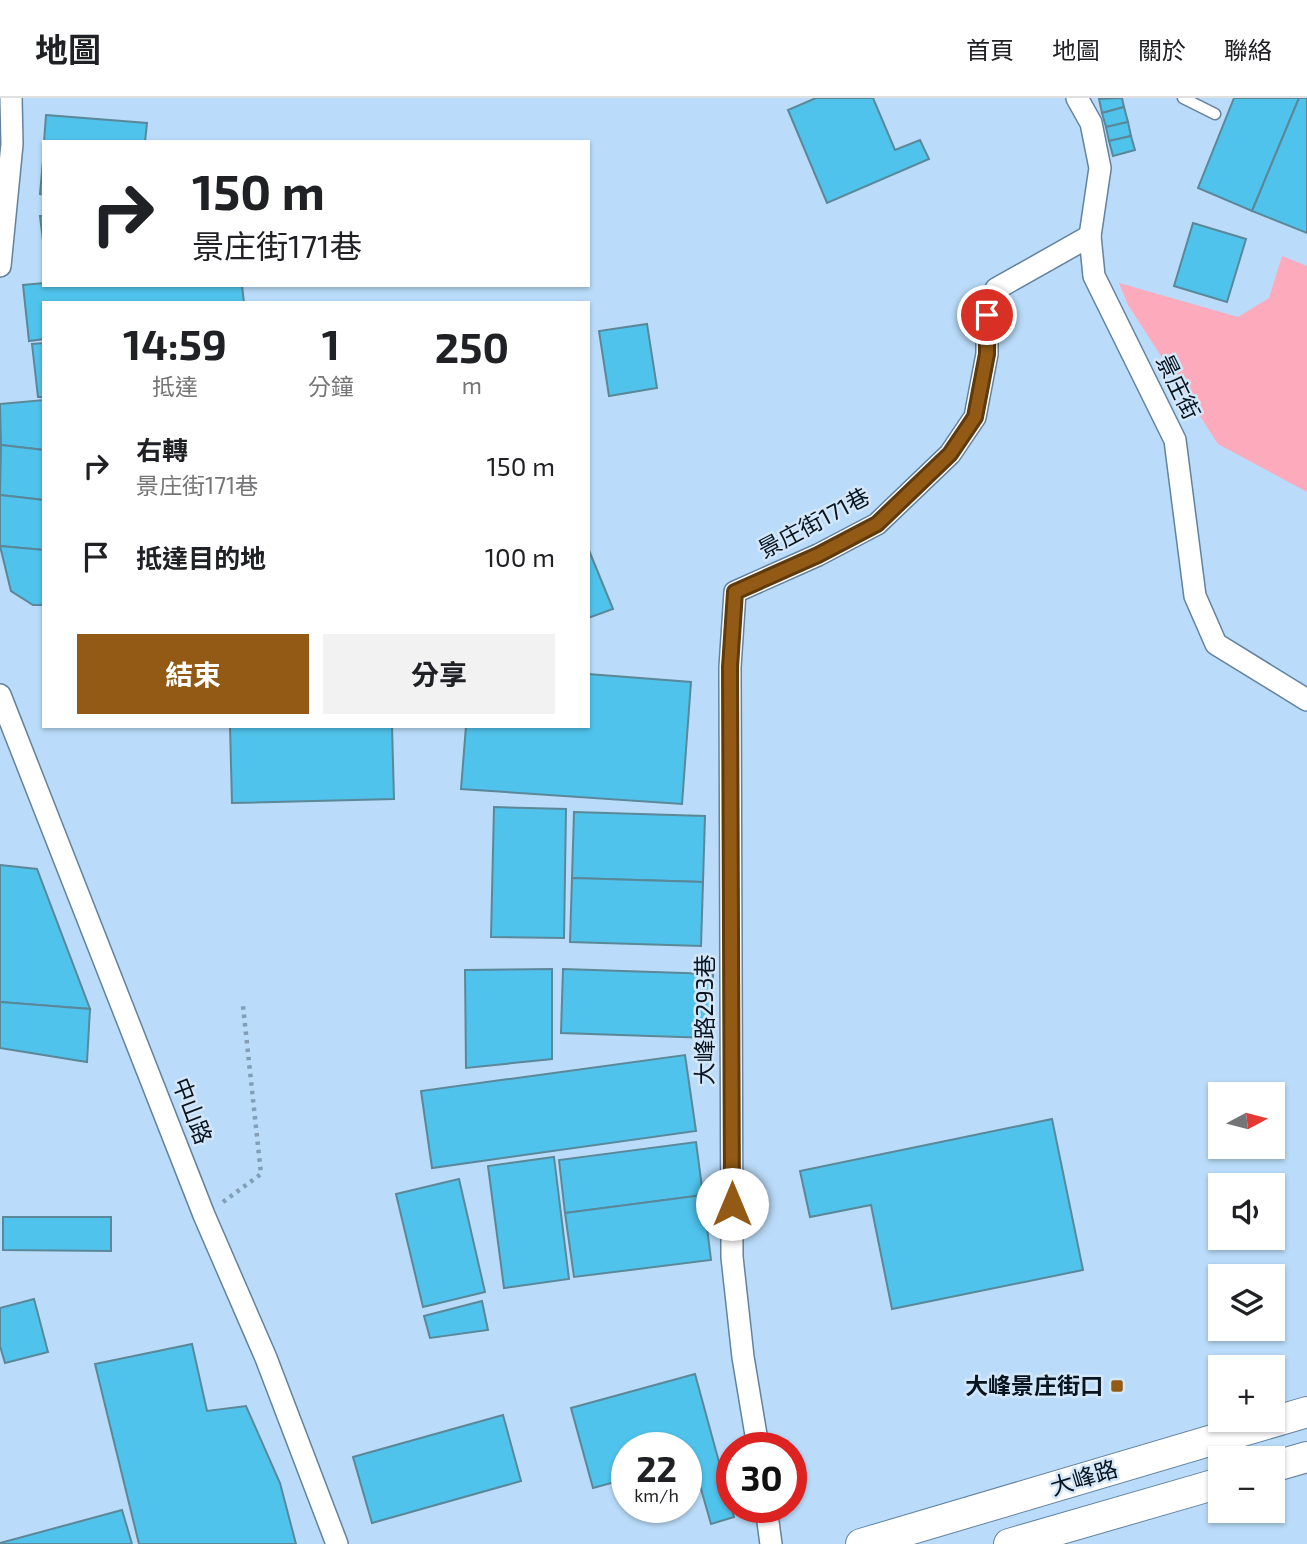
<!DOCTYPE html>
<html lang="zh-TW">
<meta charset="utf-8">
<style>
body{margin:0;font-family:"Exo 2","Noto Sans TC",sans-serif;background:#f2f2f2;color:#202124;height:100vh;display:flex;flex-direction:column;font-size:26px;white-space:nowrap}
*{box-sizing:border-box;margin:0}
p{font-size:23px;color:#757577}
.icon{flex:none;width:38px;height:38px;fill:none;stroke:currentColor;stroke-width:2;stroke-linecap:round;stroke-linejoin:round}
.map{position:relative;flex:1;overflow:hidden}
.side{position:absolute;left:42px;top:203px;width:548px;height:427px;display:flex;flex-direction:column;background:#fff;border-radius:0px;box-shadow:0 2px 5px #0004}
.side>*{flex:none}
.banner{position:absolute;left:42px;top:42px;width:548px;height:147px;border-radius:0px;box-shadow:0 2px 5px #0004;background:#fff;color:#202124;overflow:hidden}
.needle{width:46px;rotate:83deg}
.tools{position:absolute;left:1208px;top:984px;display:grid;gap:14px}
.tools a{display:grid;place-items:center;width:77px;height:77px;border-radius:0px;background:#fff;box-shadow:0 2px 5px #0004;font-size:35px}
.speed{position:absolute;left:611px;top:1334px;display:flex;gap:14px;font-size:35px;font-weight:700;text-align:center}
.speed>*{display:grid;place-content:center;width:91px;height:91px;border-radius:50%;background:#fff;box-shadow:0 2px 5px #0004;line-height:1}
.speed small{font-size:18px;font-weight:400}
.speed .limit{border:10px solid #d22;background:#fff;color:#111}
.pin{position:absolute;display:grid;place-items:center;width:60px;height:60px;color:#fff;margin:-30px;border:4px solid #fff;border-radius:50%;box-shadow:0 2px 7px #0007}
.me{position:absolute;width:77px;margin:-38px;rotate:0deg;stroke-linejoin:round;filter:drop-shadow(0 0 5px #0008)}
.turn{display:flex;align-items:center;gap:24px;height:147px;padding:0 35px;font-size:32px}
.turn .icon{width:91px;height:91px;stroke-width:2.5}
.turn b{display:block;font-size:49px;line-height:60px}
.eta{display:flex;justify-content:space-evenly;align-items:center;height:119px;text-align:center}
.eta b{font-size:42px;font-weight:700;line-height:49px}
.action{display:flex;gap:14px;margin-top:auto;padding:14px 35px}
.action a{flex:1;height:80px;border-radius:0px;background:#925a14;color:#fff;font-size:28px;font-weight:700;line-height:80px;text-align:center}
.action a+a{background:#f2f2f2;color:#202124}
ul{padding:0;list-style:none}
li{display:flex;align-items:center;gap:21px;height:91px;padding:0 35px}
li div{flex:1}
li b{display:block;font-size:26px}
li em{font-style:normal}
header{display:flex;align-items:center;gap:42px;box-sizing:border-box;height:98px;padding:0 35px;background:#fff;border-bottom:2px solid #e0e0e0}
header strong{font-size:33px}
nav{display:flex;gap:38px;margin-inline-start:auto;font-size:24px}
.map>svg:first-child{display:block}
</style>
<header>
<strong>地圖</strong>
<nav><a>首頁</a><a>地圖</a><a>關於</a><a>聯絡</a></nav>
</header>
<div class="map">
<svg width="1307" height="1446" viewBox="0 0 1307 1446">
<rect width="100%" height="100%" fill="#badcfa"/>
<path fill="#fcaabc" d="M 1282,158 L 1307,168 L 1307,394 L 1218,346 L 1128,207 L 1119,185 L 1238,219 L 1269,200 Z"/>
<g fill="#50c3ec" stroke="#5b8899" stroke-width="2">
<path d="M 816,0 L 873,0 L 895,52 L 920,42 L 929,61 L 827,105 L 788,12 Z"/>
<path d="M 1122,0 L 1124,9 L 1102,15 L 1099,1 Z"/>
<path d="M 1234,0 L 1299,0 L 1252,113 L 1198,90 Z"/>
<path d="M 1299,0 L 1307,0 L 1307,135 L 1252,113 Z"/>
<path d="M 1124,9 L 1128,24 L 1106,29 L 1102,15 Z"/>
<path d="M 46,17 L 147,25 L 145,44 L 44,44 Z"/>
<path d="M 1128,24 L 1131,38 L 1109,43 L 1106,29 Z"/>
<path d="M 1131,38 L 1135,52 L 1113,58 L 1109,43 Z"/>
<path d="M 44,51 L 44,97 L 40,96 Z"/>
<path d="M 40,118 L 44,118 L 44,151 Z"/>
<path d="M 1193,125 L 1246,141 L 1227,204 L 1174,188 Z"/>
<path d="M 44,185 L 44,187 L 242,187 L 244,205 L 44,205 L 44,241 L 29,243 L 23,187 Z"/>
<path d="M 647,226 L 657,290 L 609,298 L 599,233 Z"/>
<path d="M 44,245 L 44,299 L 38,299 L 32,246 Z"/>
<path d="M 44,302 L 44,352 L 1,347 L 0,306 Z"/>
<path d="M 1,347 L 44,352 L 44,402 L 0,397 Z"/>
<path d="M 0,397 L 44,402 L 44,452 L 0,448 Z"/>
<path d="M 0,448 L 44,452 L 44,507 L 33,507 L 11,493 Z"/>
<path d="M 588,450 L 613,511 L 588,520 Z"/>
<path d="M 588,576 L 691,584 L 682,706 L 461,691 L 466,628 L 588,628 Z"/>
<path d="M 230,628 L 392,628 L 394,701 L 232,705 Z"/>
<path d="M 494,709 L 566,711 L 564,840 L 491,839 Z"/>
<path d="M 574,714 L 705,718 L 703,784 L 572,780 Z"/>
<path d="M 0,767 L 37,771 L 90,911 L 0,904 Z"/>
<path d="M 572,780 L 703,784 L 701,848 L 570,844 Z"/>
<path d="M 552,871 L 552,961 L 466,970 L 465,872 Z"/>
<path d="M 563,871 L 713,876 L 710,940 L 561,935 Z"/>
<path d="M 0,904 L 90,911 L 87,964 L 0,950 Z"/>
<path d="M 685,957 L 696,1033 L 432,1070 L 421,993 Z"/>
<path d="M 1052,1021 L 1083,1172 L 892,1211 L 871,1107 L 810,1119 L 800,1073 Z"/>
<path d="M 696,1044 L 703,1097 L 565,1115 L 559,1062 Z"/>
<path d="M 554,1059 L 569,1181 L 504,1190 L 488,1068 Z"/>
<path d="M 459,1081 L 485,1194 L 423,1209 L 396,1096 Z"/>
<path d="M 703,1097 L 711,1162 L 574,1179 L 565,1115 Z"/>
<path d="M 3,1119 L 111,1119 L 111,1153 L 3,1152 Z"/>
<path d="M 34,1201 L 48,1254 L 5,1265 L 0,1248 L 0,1210 Z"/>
<path d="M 482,1203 L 488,1232 L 430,1240 L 424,1218 Z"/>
<path d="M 192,1246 L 207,1313 L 246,1308 L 280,1385 L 296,1446 L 139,1446 L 95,1266 Z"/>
<path d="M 695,1276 L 734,1419 L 711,1426 L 693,1363 L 686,1365 L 686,1349 L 626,1349 L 626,1381 L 593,1390 L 571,1310 Z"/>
<path d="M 503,1317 L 521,1383 L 372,1425 L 353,1359 Z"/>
<path d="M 122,1412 L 132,1446 L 0,1446 L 0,1445 Z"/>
</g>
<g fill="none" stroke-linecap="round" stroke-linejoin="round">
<defs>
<path id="lane" d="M 1183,0 L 1215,16"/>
<g id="street">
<path d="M 1077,0 L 1091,25 L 1100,70 L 1090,138 L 1094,178 L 1175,342 L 1195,498 L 1216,546 L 1307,602"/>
<path d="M 0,168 L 12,46 L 11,0"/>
<path d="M 0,597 L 204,1117 L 266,1260 L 337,1446"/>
<path d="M 758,1349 L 743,1259 L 732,1159 L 730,569 L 735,494 L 818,457 L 877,426 L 950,356 L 975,319 L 987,256 L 987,217 L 996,191 L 1090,138"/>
<path d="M 766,1409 L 771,1446"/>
</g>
<g id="secondary">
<path d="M 1272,1369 L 1307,1359"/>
<path d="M 861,1446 L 1307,1314"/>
<path d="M 1009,1446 L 1220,1385"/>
</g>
</defs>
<use href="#lane" stroke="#62829d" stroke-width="13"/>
<use href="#street" stroke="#62829d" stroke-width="24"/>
<use href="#secondary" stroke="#62829d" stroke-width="32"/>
<path stroke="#839eb6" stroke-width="4.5" stroke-dasharray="3.5 5" stroke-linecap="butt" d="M 223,1104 L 261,1076 L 243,908"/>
<use href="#lane" stroke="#fff" stroke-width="10"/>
<use href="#street" stroke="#fff" stroke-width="21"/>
<use href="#secondary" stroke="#fff" stroke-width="30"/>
</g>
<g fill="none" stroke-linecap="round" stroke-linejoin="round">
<defs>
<path id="route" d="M 732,1106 L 730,569 L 735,494 L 818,457 L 877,426 L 950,356 L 975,319 L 987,256 L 987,217"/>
</defs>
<use href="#route" stroke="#5f3a0d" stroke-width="18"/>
<use href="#route" stroke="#925a14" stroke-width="12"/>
</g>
<rect fill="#925a14" stroke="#d3e7f9" stroke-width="2.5" x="1110" y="1281" width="14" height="14" rx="3.5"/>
<g text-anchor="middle" stroke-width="5" stroke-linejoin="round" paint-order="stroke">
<g font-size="23" fill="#08141f" stroke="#d3e7f9">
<text transform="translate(1178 289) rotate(64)" y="8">景庄街</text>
<text transform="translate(814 425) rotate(-28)" y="8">景庄街171巷</text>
<text transform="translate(705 922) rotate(-90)" y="8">大峰路293巷</text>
<text transform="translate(192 1013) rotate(69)" y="8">中山路</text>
<text transform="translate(1084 1380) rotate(-17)" y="8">大峰路</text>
</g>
<g font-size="23" font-weight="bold" fill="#08141f" stroke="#d3e7f9" text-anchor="end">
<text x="1103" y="1296">大峰景庄街口</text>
</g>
</g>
</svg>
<div class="tools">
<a><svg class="needle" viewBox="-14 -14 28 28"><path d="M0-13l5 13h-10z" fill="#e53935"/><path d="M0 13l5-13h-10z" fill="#757577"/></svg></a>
<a><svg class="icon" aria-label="sound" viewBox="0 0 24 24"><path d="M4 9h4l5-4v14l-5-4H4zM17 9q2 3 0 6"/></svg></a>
<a><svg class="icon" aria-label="layers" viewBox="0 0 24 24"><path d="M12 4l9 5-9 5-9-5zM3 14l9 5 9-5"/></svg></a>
<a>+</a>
<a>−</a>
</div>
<div class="speed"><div>22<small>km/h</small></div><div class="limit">30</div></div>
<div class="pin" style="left:987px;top:217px;background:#d93025"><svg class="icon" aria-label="arrive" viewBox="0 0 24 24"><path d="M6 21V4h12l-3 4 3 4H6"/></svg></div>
<svg class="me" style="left:732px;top:1106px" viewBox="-20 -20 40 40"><circle r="19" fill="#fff"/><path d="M0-13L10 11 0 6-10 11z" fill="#925a14"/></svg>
<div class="banner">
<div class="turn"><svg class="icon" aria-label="right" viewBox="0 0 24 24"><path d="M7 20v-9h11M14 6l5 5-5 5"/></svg><div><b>150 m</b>景庄街171巷</div></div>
</div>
<section class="side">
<div class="eta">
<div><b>14:59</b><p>抵達</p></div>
<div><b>1</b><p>分鐘</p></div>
<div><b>250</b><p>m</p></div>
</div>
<ul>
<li><svg class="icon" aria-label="right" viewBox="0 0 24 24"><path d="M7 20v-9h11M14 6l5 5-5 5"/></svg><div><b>右轉</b><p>景庄街171巷</p></div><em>150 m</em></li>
<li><svg class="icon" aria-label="arrive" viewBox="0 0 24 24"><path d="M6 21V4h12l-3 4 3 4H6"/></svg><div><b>抵達目的地</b></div><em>100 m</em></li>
</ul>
<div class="action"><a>結束</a><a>分享</a></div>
</section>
</div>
